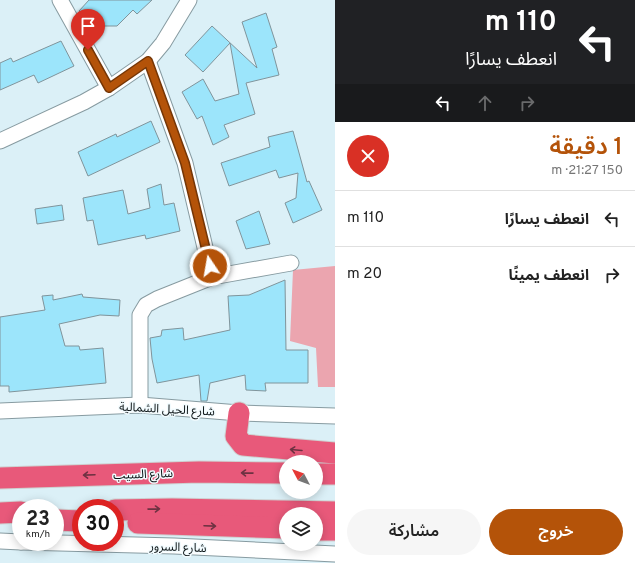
<!DOCTYPE html>
<html lang="ar">
<meta charset="utf-8">
<style>
body{margin:0;font-family:Overpass,"Noto Sans Arabic",sans-serif;background:#f6f6f6;color:#222;direction:rtl;height:100vh;display:flex;flex-direction:column;font-size:15px;white-space:nowrap}
*{box-sizing:border-box;margin:0}
p{font-size:13px;color:#767676}
.icon{flex:none;width:22px;height:22px;fill:none;stroke:currentColor;stroke-width:2;stroke-linecap:round;stroke-linejoin:round}
.map{position:relative;flex:1;overflow:hidden;direction:ltr}
.sheet{display:flex;flex-direction:column;background:#fff;width:300px}
.sheet>*{flex:none}
.guide{background:#202124;color:#fff;overflow:hidden}
.needle{width:26px;rotate:311deg}
.tools{position:absolute;left:279px;top:455px;display:grid;gap:8px}
.tools a{display:grid;place-items:center;width:44px;height:44px;border-radius:50%;background:#fff;box-shadow:0 2px 10px #0003;font-size:20px}
.speed{position:absolute;left:12px;top:499px;display:flex;gap:8px;font-size:20px;font-weight:700;text-align:center}
.speed>*{display:grid;place-content:center;width:52px;height:52px;border-radius:50%;background:#fff;box-shadow:0 2px 10px #0003;line-height:1}
.speed small{font-size:10px;font-weight:400}
.speed .limit{border:6px solid #d22;background:#fff;color:#111}
.pin{position:absolute;display:grid;place-items:center;width:34px;height:34px;color:#fff;margin:-41px -17px;border-radius:50% 50% 50% 0;rotate:-45deg;box-shadow:0 0 4px #0007}
.pin .icon{rotate:45deg}
.me{position:absolute;width:44px;margin:-22px;rotate:348deg;stroke-linejoin:round;filter:drop-shadow(0 0 3px #0008)}
.turn{display:flex;align-items:center;gap:14px;height:84px;padding:0 12px;font-size:18px}
.turn .icon{width:52px;height:52px;stroke-width:2.5}
.turn b{display:block;font-size:28px;line-height:34px}
.lanes{display:flex;align-items:center;height:38px;padding:0 12px;background:#0003;justify-content:center;gap:20px;direction:ltr}
.lanes .off{opacity:.35}
.round{display:grid;place-items:center;flex:none;width:42px;height:42px;border-radius:21px;background:#f6f6f6}
.summary{display:flex;align-items:center;justify-content:space-between;height:68px;padding:0 12px}
h1{font-size:24px;font-weight:600;line-height:30px;color:#b45309}
.cta{display:flex;gap:8px;margin-top:auto;padding:8px 12px}
.cta a{flex:1;height:46px;border-radius:24px;background:#b45309;color:#fff;font-size:16px;font-weight:600;line-height:46px;text-align:center}
.cta a+a{background:#f6f6f6;color:#222}
ul{padding:0;list-style:none}
li{display:flex;align-items:center;gap:12px;height:56px;padding:0 12px;border-top:1px solid #e0e0e0}
li div{flex:1}
li b{display:block;font-size:15px}
li em{font-style:normal}
main{display:flex;flex:1;min-height:0}
.map>svg:first-child{display:block}
</style>
<main>
<section class="sheet">
<div class="guide">
<div class="turn"><svg class="icon" aria-label="left" viewBox="0 0 24 24"><path d="M17 20v-9H6M10 6l-5 5 5 5"/></svg><div><b>110 m</b>انعطف يسارًا</div></div>
<div class="lanes"><svg class="icon" aria-label="left" viewBox="0 0 24 24"><path d="M17 20v-9H6M10 6l-5 5 5 5"/></svg><svg class="icon off" aria-label="ahead" viewBox="0 0 24 24"><path d="M12 20V5M6 11l6-6 6 6"/></svg><svg class="icon off" aria-label="right" viewBox="0 0 24 24"><path d="M7 20v-9h11M14 6l5 5-5 5"/></svg></div>
</div>
<div class="summary"><div><h1>1 دقيقة</h1><p>150 m · 21:27</p></div><a class="round" style="background:#d93025;color:#fff"><svg class="icon" aria-label="close" viewBox="0 0 24 24"><path d="M6 6l12 12M18 6L6 18"/></svg></a></div>
<ul>
<li><svg class="icon" aria-label="left" viewBox="0 0 24 24"><path d="M17 20v-9H6M10 6l-5 5 5 5"/></svg><div><b>انعطف يسارًا</b></div><em>110 m</em></li>
<li><svg class="icon" aria-label="right" viewBox="0 0 24 24"><path d="M7 20v-9h11M14 6l5 5-5 5"/></svg><div><b>انعطف يمينًا</b></div><em>20 m</em></li>
</ul>
<div class="cta"><a>خروج</a><a>مشاركة</a></div>
</section>
<div class="map">
<svg width="335" height="563" viewBox="0 0 335 563">
<rect width="100%" height="100%" fill="#dbf0f7"/>
<path fill="#eba5af" d="M 335,266 L 335,387 L 318,387 L 316,348 L 290,341 L 293,270 Z"/>
<g fill="#9ce5fb" stroke="#80949b">
<path d="M 89,0 L 152,0 L 137,14 L 133,10 L 117,26 L 95,26 L 79,11 Z"/>
<path d="M 266,13 L 277,47 L 272,49 L 279,75 L 246,83 L 255,114 L 224,125 L 229,137 L 213,145 L 202,116 L 197,119 L 182,92 L 203,79 L 215,101 L 239,94 L 230,43 L 203,72 L 185,55 L 212,26 L 257,68 L 242,22 Z"/>
<path d="M 61,41 L 74,66 L 38,83 L 34,75 L 0,90 L 0,63 L 11,58 L 13,62 Z"/>
<path d="M 151,121 L 160,142 L 88,176 L 78,152 L 116,134 L 117,137 Z"/>
<path d="M 293,131 L 307,182 L 309,181 L 322,210 L 293,223 L 285,203 L 296,198 L 298,173 L 279,178 L 276,170 L 229,186 L 221,163 L 270,147 L 268,137 Z"/>
<path d="M 161,184 L 164,205 L 174,203 L 180,231 L 146,239 L 145,235 L 98,245 L 93,220 L 87,221 L 83,198 L 123,190 L 128,214 L 150,208 L 147,189 Z"/>
<path d="M 62,205 L 64,220 L 37,224 L 35,209 Z"/>
<path d="M 259,211 L 270,244 L 246,249 L 236,221 Z"/>
<path d="M 285,280 L 286,350 L 308,350 L 308,383 L 265,383 L 266,391 L 246,390 L 245,375 L 210,383 L 207,401 L 201,401 L 199,375 L 157,383 L 152,359 L 150,338 L 161,336 L 162,330 L 183,328 L 184,340 L 230,330 L 228,296 L 249,295 Z"/>
<path d="M 82,294 L 83,297 L 120,300 L 119,316 L 100,315 L 59,324 L 65,346 L 79,346 L 80,350 L 103,348 L 106,383 L 9,392 L 9,386 L 0,386 L 0,317 L 45,310 L 42,296 L 53,295 L 53,300 Z"/>
</g>
<g fill="none" stroke-linecap="round" stroke-linejoin="round">
<defs>
<g id="minor">
<path d="M 60,0 L 109,88"/>
<path d="M 148,61 L 185,163 L 212,277"/>
<path d="M 0,141 L 84,102 L 109,88 L 148,61 L 163,43 L 189,0"/>
<path d="M 140,405 L 140,315 L 146,305 L 157,299 L 212,277 L 291,263"/>
<path d="M 0,411 L 140,405 L 239,413 L 335,416"/>
<path d="M 0,541 L 21,542"/>
<path d="M 21,542 L 174,546 L 335,554"/>
</g>
<g id="highway">
<path d="M 239,413 L 236,436 L 243,445 L 335,453"/>
<path d="M 316,474 L 335,474"/>
<path d="M 0,478 L 199,472 L 286,473"/>
<path d="M 115,510 L 172,509 L 335,512"/>
<path d="M 0,513 L 21,512"/>
<path d="M 55,520 L 81,521"/>
<path d="M 138,523 L 286,528"/>
<path d="M 316,530 L 335,530"/>
</g>
</defs>
<use href="#minor" stroke="#879ba1" stroke-width="17"/>
<use href="#highway" stroke="#ced0d0" stroke-width="23"/>
<use href="#minor" stroke="#fff" stroke-width="15"/>
<use href="#highway" stroke="#e8597a" stroke-width="21"/>
</g>
<defs><path id="oneway-shaft" d="M-6 0H5M1.5-3L5.5 0L1.5 3" fill="none" stroke-width="1.6" stroke-linecap="round" stroke-linejoin="round"/></defs>
<g stroke="#6e3242">
<use href="#oneway-shaft" transform="translate(296 450) rotate(-175)"/>
<use href="#oneway-shaft" transform="translate(247 473) rotate(-179)"/>
<use href="#oneway-shaft" transform="translate(89 475) rotate(178)"/>
<use href="#oneway-shaft" transform="translate(154 509) rotate(-1)"/>
<use href="#oneway-shaft" transform="translate(210 526) rotate(2)"/>
</g>
<g fill="none" stroke-linecap="round" stroke-linejoin="round">
<defs>
<path id="route" d="M 88,50 L 109,88 L 148,61 L 185,163 L 210,266"/>
</defs>
<use href="#route" stroke="#753606" stroke-width="10"/>
<use href="#route" stroke="#b45309" stroke-width="7"/>
</g>
<g text-anchor="middle" stroke-width="3" stroke-linejoin="round" paint-order="stroke">
<g font-size="12" fill="#0b1315" stroke="#f2fbfe">
<text transform="translate(167 409) rotate(3)" y="4">شارع الحيل الشمالية</text>
<text transform="translate(143 474) rotate(-2)" y="4">شارع السيب</text>
<text transform="translate(178 547) rotate(2)" y="4">شارع السرور</text>
</g>
</g>
</svg>
<div class="tools">
<a><svg class="needle" viewBox="-14 -14 28 28"><path d="M0-13l5 13h-10z" fill="#e53935"/><path d="M0 13l5-13h-10z" fill="#767676"/></svg></a>
<a><svg class="icon" aria-label="layers" viewBox="0 0 24 24"><path d="M12 4l9 5-9 5-9-5zM3 14l9 5 9-5"/></svg></a>
</div>
<div class="speed"><div>23<small>km/h</small></div><div class="limit">30</div></div>
<div class="pin" style="left:88px;top:50px;background:#d93025"><svg class="icon" aria-label="arrive" viewBox="0 0 24 24"><path d="M6 21V4h12l-3 4 3 4H6"/></svg></div>
<svg class="me" style="left:210px;top:266px" viewBox="-20 -20 40 40"><circle r="17" fill="#b45309" stroke="#fff" stroke-width="3"/><path d="M0-11L8 9 0 5-8 9z" fill="#fff"/></svg>
</div>
</main>
